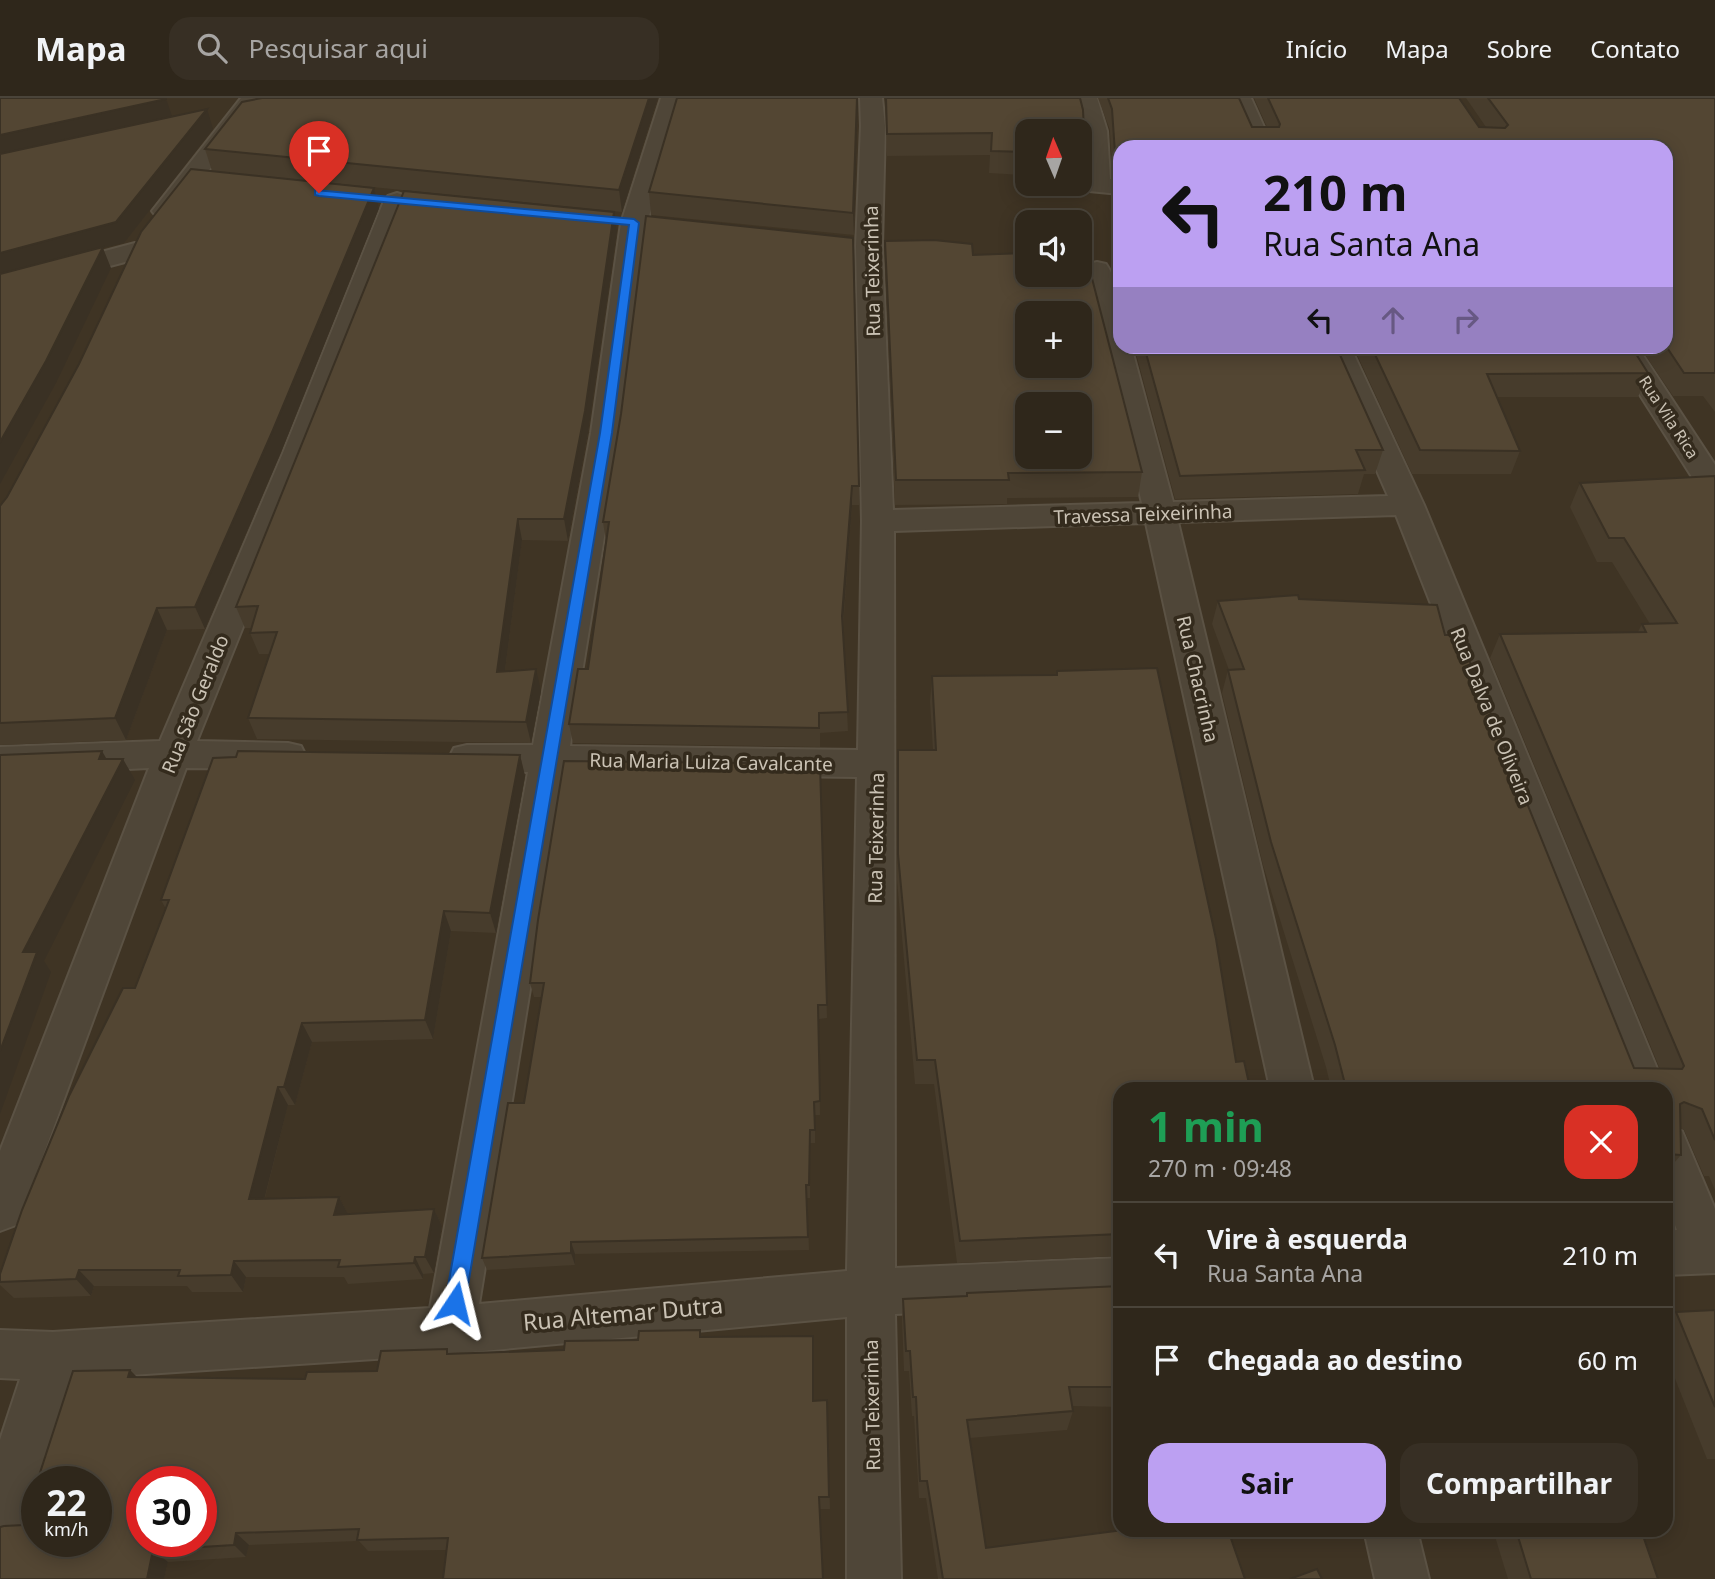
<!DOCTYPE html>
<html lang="pt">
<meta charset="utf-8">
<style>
body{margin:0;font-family:"Noto Sans",sans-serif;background:#372f24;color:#f1f3f6;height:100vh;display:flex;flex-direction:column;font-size:26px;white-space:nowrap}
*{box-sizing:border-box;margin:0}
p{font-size:23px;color:#a7a5a3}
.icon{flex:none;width:38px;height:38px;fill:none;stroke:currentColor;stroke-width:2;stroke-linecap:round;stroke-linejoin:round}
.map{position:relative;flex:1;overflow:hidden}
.side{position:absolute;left:1113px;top:984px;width:560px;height:455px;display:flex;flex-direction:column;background:#2f271b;border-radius:21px;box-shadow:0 4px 18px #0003,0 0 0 2px #4a443a}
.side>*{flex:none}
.top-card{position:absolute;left:1113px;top:42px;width:560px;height:214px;border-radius:21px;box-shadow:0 4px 18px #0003,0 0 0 2px #4a443a;background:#bca0f2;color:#111;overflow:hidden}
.needle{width:46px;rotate:358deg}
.controls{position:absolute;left:1015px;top:21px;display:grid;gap:14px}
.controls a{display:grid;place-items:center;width:77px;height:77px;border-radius:14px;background:#2f271b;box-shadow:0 4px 18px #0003,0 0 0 2px #4a443a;font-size:35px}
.speed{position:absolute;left:21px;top:1368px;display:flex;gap:14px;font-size:35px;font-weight:700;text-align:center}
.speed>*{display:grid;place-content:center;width:91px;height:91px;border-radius:50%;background:#2f271b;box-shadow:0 4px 18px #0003,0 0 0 2px #4a443a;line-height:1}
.speed small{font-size:18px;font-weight:400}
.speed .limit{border:10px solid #d22;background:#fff;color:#111}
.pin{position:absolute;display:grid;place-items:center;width:60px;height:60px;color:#fff;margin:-72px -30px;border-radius:50% 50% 50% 0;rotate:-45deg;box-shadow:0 0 7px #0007}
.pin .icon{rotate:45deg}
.me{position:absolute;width:77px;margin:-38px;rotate:10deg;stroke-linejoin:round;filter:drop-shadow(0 0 5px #0008)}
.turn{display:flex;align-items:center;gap:24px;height:147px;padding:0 35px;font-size:32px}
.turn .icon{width:91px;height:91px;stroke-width:2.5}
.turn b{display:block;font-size:49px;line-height:60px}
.lanes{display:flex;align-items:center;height:66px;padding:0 35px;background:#0003;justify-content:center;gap:35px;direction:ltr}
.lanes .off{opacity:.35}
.round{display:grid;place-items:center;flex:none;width:74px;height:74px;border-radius:21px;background:#372f24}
.summary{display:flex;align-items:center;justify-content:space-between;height:119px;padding:0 35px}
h1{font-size:42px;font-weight:700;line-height:52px;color:#1e9e55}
.primary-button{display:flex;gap:14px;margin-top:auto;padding:14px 35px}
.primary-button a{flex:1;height:80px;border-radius:21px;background:#bca0f2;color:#111;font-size:28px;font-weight:700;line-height:80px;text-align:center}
.primary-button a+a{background:#372f24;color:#f1f3f6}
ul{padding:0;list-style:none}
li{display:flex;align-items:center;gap:21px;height:105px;padding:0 35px;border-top:2px solid #4a443a}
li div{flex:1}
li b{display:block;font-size:26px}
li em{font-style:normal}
header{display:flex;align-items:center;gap:42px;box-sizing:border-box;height:98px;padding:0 35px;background:#2f271b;border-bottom:2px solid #4a443a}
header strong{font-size:33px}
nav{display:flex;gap:38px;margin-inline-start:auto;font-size:24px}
.search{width:490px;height:63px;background:#372f24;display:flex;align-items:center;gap:18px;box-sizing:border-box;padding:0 24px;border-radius:21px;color:#a7a5a3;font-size:26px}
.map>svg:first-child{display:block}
</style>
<header>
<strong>Mapa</strong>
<div class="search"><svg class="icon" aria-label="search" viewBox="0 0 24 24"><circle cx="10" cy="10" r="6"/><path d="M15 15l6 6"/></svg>Pesquisar aqui</div>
<nav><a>Início</a><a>Mapa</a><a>Sobre</a><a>Contato</a></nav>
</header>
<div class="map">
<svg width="1715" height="1481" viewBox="0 0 1715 1481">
<rect width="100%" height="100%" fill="#3f3424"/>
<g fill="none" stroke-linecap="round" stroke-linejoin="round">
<defs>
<g id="street">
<path d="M 241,0 L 264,0 L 174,118 L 165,121 L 156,118 L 152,113 L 156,108 Z"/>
<path d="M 661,0 L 683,0 L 647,125 L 621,335 L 570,648 L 858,652 L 862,423 L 856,148 L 861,28 L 860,0 L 882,0 L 885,28 L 882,148 L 893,412 L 1142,405 L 1084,172 L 1088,166 L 1097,164 L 1106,166 C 1122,189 1120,222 1120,248 L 1131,248 L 1173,404 L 1388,398 L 1322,248 L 1350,248 L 1424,407 L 1665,990 L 1621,990 L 1396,417 L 1178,424 L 1314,990 L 1270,990 L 1146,425 L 894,433 L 895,1170 L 1120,1160 L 1120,1206 L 895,1216 L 901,1481 L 847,1481 L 847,1219 L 450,1256 L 70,1281 L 19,1439 L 0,1446 L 0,1342 L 20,1281 L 0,1280 L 0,1232 L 53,1234 L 430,1210 L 528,674 L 467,673 L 454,670 L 449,660 L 454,650 L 467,647 L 533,647 L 591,335 L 621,125 ZM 565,675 L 857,679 L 847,1173 L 479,1206 Z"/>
<path d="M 1075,0 L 1097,0 L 1107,33 L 1110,81 L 1120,82 L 1120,96 L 1089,93 L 1086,88 L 1083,33 Z"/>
<path d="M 1229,0 L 1251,0 L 1273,49 L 1249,49 Z"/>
<path d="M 397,95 L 406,98 L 410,103 L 313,355 L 197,643 L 288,645 L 301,648 L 306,658 L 301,668 L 288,671 L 186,670 L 23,1112 L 16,1127 L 0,1133 L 0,1053 L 149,670 L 0,677 L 0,649 L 160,643 L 283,355 L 384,103 L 388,98 Z"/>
<path d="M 135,145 L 144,147 L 148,153 L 144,159 L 0,197 L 0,181 Z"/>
<path d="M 1609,248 L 1637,248 L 1715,367 L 1715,401 L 1704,398 Z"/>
<path d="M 1666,1027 L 1682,1033 L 1715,1111 L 1715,1175 L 1666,1177 L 1666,1133 L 1677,1132 L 1666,1104 Z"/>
<path d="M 1364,1432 L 1417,1432 L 1429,1481 L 1375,1481 Z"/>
</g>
</defs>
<use href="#street" stroke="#5b5244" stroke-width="4"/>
<use href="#street" fill="#4f4638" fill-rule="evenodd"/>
</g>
<g fill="#473c2c">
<path d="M 262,0 L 658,0 L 622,114 L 212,73 L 205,51 Z"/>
<path d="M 677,0 L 858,0 L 854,137 L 651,117 L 649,94 Z"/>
<path d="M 885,0 L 1080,0 L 1085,55 L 1083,77 L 1080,78 L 1080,33 L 1027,33 L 1027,79 L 1020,79 L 1020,77 L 989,75 L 990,57 L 887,58 Z"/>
<path d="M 1098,0 L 1239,0 L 1252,29 L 1267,29 L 1254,0 L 1459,0 L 1479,29 L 1486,29 L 1466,0 L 1715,0 L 1715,314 L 1703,298 L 1673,298 L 1639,248 L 1666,248 L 1666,49 L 1120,49 L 1120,77 L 1112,77 L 1110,32 Z"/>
<path d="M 374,90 L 379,110 L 281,354 L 205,531 L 167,532 L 126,642 L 0,647 L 0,408 Z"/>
<path d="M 617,134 L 588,335 L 568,443 L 522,442 L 505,573 L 541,593 L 531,645 L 257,641 L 248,620 L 270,556 L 259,556 L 250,535 L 251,530 L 245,530 L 236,509 Z"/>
<path d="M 885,143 L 973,157 L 1142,374 L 1138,399 L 1007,400 L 1007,406 L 895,407 L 885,166 Z"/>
<path d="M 1120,169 L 1120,197 L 1118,185 Z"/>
<path d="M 1134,248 L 1336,248 L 1383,352 L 1375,376 L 1364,376 L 1358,396 L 1175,401 Z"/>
<path d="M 1353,248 L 1631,248 L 1648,275 L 1638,299 L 1497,299 L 1520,353 L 1511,376 L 1412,376 Z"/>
<path d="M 621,316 L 859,388 L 859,407 L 852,407 L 843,530 L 848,633 L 820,635 L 820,649 L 573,645 L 569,626 L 588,571 L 606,443 L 603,424 Z"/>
<path d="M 1715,378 L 1715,1092 L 1709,1078 L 1704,1078 L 1684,1032 L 1680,1030 L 1681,1057 L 1666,1074 L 1666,990 L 1331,990 L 1326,969 L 1263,767 L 1222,595 L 1228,572 L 1229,572 L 1212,526 L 1218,503 L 1299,501 L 1445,537 L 1634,970 L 1660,971 L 1490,560 L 1500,536 L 1638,534 L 1642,526 L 1650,526 L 1612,464 L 1597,464 L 1570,409 L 1580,385 Z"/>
<path d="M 1057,573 L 1120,990 L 1120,1158 L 957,1165 L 934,986 L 915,986 L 897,782 L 898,652 L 933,652 L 930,604 L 932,578 L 1056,577 Z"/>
<path d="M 520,657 L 525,678 L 496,835 L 451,833 L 433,941 L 312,944 L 295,1007 L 288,1007 L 265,1100 L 339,1099 L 348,1116 L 434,1111 L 442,1128 L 434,1175 L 423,1176 L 423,1181 L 348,1186 L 344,1179 L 246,1179 L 243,1194 L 192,1194 L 187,1188 L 94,1188 L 91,1198 L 14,1200 L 0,1187 L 0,1176 L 135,890 L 166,811 L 161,802 Z"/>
<path d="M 820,666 L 827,920 L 819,921 L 820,1017 L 815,1017 L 815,1045 L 810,1045 L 810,1100 L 807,1100 L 809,1152 L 575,1156 L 575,1167 L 487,1172 L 482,1160 L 524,1005 L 541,899 L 534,899 L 530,885 Z"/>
<path d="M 1120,1188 L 1120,1309 L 1072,1308 L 1073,1313 L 1067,1332 L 970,1340 L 986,1450 L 1118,1432 L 1120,1428 L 1120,1432 L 1245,1481 L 938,1481 L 926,1400 L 919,1400 L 914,1318 L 912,1318 L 909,1273 L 904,1273 L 902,1222 L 903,1201 L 966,1198 L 967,1195 Z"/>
<path d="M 1715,1212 L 1715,1361 L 1707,1361 L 1666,1258 L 1666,1224 L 1676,1214 Z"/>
<path d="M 702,1239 L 814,1253 L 813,1303 L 827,1302 L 830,1411 L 820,1411 L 447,1452 L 368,1453 L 359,1443 L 249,1447 L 246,1459 L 168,1464 L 164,1481 L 0,1481 L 24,1427 L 130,1272 L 137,1279 L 305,1281 L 377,1273 L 450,1255 L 564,1252 L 638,1242 Z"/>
<path d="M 1493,1432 L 1641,1432 L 1658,1481 L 1508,1481 Z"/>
</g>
<g fill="#3a3124">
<path d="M 649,0 L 658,0 L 622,114 L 619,92 Z"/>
<path d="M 857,0 L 858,0 L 854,137 L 853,115 Z"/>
<path d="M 166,1 L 173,21 L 0,59 L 0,37 Z"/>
<path d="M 207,11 L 213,31 L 124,145 L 103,150 L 111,170 L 56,285 L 0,386 L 0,155 Z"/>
<path d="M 374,90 L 379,110 L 281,354 L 205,531 L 195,509 Z"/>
<path d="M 614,114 L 617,134 L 588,335 L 568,443 L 564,421 Z"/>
<path d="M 852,388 L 852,407 L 842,537 L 842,518 Z"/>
<path d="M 518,421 L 522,442 L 502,595 L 497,574 Z"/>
<path d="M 157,510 L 167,532 L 126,642 L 115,620 Z"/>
<path d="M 536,571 L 541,593 L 531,645 L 526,624 Z"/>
<path d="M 102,653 L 114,674 L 99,661 Z"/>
<path d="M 520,657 L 525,678 L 496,835 L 490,815 Z"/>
<path d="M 123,661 L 135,682 L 44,863 L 51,874 L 0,1016 L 0,953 L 23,854 Z"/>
<path d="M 444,813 L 451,833 L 433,941 L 425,922 Z"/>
<path d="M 302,925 L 312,944 L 295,1007 L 284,989 Z"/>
<path d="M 278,989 L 288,1007 L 260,1118 L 249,1101 Z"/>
<path d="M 339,1099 L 348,1116 L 334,1117 Z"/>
<path d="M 434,1111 L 442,1128 L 434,1175 L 425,1159 Z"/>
<path d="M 571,1144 L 575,1156 L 575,1167 L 571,1155 Z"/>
<path d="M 415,1159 L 423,1176 L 423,1181 L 414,1165 Z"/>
<path d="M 234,1163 L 246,1179 L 243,1194 L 231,1177 Z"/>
<path d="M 79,1172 L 94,1188 L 91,1198 L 76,1181 Z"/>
<path d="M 813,1238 L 814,1253 L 813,1317 Z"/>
<path d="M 130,1272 L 144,1287 L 128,1279 Z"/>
<path d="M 236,1435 L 249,1447 L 246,1459 L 234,1447 Z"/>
<path d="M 153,1452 L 168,1464 L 164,1481 L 147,1481 Z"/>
</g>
<g fill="#534633" stroke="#3a3124" stroke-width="2" fill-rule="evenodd">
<path d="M 0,0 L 166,0 L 166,1 L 0,37 Z"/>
<path d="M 262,0 L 649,0 L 619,92 L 205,51 L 242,4 Z"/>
<path d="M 677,0 L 857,0 L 853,115 L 649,94 Z"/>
<path d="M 886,0 L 1080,0 L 1083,12 L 1085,55 L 1080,56 L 1080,33 L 1027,33 L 1027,57 L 1022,57 L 1022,54 L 991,53 L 992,35 L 887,36 Z"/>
<path d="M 1108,0 L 1239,0 L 1252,29 L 1279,29 L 1280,26 L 1268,0 L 1459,0 L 1479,29 L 1505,30 L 1508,27 L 1488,0 L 1715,0 L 1715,275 L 1684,275 L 1666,248 L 1666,49 L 1120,49 L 1120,55 L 1115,55 L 1112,11 Z"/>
<path d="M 207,11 L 116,124 L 0,155 L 0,56 Z"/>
<path d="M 191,71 L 374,90 L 273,332 L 195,509 L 157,510 L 115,620 L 0,625 L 0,408 L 7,399 L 79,266 L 141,134 Z"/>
<path d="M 404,93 L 614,114 L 585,313 L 564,421 L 518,421 L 497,574 L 536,571 L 526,624 L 248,620 L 277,534 L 250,535 L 258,508 L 236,509 Z"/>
<path d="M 646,118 L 853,140 L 859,388 L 852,388 L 842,518 L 848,614 L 819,615 L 819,630 L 569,626 L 578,571 L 588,571 L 609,424 L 603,424 L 621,316 Z"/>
<path d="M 934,142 L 972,146 L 973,157 L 1027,155 L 1027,177 L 1080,177 L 1080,154 L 1082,161 L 1087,161 L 1142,374 L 1008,375 L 1009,382 L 896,382 L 885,143 ZM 1027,215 L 1080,215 L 1080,268 L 1027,268 ZM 1027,306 L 1080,306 L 1080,359 L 1027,359 Z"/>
<path d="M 103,149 L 46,263 L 0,344 L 0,176 Z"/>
<path d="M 1144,248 L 1336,248 L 1383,352 L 1356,352 L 1365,372 L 1180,378 Z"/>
<path d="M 1371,248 L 1631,248 L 1648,275 L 1487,276 L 1520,353 L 1420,352 Z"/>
<path d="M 1715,378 L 1715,1042 L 1702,1011 L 1684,1004 L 1680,1006 L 1681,1057 L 1666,1056 L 1666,990 L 1346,990 L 1335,947 L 1271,744 L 1228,572 L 1244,571 L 1218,503 L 1298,497 L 1299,501 L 1437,507 L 1445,537 L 1459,537 L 1634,970 L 1682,971 L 1684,968 L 1500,536 L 1646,534 L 1642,526 L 1677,525 L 1624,440 L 1609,440 L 1580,385 Z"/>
<path d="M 1157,570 L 1216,841 L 1236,964 L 1244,963 L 1250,990 L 1120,990 L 1120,1136 L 960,1143 L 935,962 L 917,962 L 898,756 L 898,652 L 936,652 L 932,578 L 1057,577 L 1057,573 Z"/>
<path d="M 102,653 L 99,661 L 123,661 L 23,854 L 37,854 L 0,953 L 0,657 Z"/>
<path d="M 238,653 L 520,657 L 490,815 L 444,813 L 425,922 L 302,925 L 284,989 L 278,989 L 249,1101 L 339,1099 L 334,1117 L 434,1111 L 425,1159 L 415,1159 L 414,1165 L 338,1169 L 340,1162 L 234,1163 L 231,1177 L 178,1178 L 180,1172 L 79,1172 L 76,1181 L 0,1184 L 0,1176 L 22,1112 L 69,998 L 123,890 L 135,890 L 169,802 L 161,802 L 213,660 L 236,659 Z"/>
<path d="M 564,663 L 820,666 L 827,907 L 818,907 L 820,1003 L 814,1004 L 815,1032 L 810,1032 L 809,1087 L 806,1087 L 808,1139 L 571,1144 L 571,1155 L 482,1160 L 508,1005 L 524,1005 L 544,885 L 530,885 L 538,822 Z"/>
<path d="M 1120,1188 L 1120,1289 L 1069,1289 L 1073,1313 L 967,1322 L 986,1450 L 1123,1432 L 1228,1432 L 1245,1481 L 943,1481 L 927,1383 L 920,1383 L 916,1299 L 913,1299 L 910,1253 L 906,1253 L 903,1201 L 967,1198 L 967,1195 Z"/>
<path d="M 1715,1212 L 1715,1309 L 1676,1214 Z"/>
<path d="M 700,1232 L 700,1239 L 813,1238 L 813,1303 L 827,1302 L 829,1399 L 819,1399 L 823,1481 L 443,1481 L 448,1440 L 357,1442 L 359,1431 L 236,1435 L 234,1447 L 153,1452 L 147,1481 L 0,1481 L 0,1429 L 4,1428 L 24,1427 L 37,1386 L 37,1444 L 96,1444 L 96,1384 L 37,1384 L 73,1273 L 130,1272 L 128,1279 L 305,1281 L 307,1274 L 377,1273 L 381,1253 L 447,1251 L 447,1256 L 564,1252 L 565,1243 L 638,1242 L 639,1233 ZM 142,1384 L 201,1384 L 201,1444 L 142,1444 Z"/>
<path d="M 1516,1432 L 1641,1432 L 1658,1481 L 1531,1481 Z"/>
<path d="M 1317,1471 L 1322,1481 L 1290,1481 Z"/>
</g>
<path fill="#1a73e8" stroke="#114b97" stroke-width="2" d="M 315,92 L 634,121 L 639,125 L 612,335 L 465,1205 L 462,1211 L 455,1214 L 448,1211 L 445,1205 L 600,335 L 629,127 L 319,98 L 315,97 Z"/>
<g text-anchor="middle" stroke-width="7" stroke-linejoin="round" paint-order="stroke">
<g font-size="16" fill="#cac2b4" stroke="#342b1d">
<text transform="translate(1669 319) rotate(57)" y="6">Rua Vila Rica</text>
</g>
<g font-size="19" fill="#cac2b4" stroke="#342b1d">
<text transform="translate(872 173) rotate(-91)" y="7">Rua Teixerinha</text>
<text transform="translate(1143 416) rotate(-2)" y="7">Travessa Teixeirinha</text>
<text transform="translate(1198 581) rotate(77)" y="7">Rua Chacrinha</text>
<text transform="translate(195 606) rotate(-68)" y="7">Rua São Geraldo</text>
<text transform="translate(1492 618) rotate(68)" y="7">Rua Dalva de Oliveira</text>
<text transform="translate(711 664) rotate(1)" y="7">Rua Maria Luiza Cavalcante</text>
<text transform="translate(876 740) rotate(-89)" y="7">Rua Teixerinha</text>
<text transform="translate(872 1307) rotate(-91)" y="7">Rua Teixerinha</text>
</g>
<g font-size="23" fill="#cac2b4" stroke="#342b1d">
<text transform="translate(623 1216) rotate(-5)" y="8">Rua Altemar Dutra</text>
</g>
</g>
</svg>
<div class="controls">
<a><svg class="needle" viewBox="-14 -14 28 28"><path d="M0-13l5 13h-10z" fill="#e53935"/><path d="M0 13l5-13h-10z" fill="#a7a5a3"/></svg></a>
<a><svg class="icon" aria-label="sound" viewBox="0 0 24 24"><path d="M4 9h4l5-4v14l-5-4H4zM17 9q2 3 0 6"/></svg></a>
<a>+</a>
<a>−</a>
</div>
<div class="speed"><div>22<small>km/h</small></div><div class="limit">30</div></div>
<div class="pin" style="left:319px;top:95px;background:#d93025"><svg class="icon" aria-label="arrive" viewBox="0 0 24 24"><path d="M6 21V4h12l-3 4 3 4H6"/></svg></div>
<svg class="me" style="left:455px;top:1205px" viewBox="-20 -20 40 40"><path d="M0-17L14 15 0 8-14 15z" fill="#1a73e8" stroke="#fff" stroke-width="4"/></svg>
<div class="top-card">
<div class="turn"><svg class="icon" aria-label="left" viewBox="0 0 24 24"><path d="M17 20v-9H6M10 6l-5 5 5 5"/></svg><div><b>210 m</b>Rua Santa Ana</div></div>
<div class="lanes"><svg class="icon" aria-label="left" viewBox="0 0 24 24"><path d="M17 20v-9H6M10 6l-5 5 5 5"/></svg><svg class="icon off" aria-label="ahead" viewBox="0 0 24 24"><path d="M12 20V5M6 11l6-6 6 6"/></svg><svg class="icon off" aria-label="right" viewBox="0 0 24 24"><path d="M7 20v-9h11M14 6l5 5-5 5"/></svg></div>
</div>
<section class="side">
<div class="summary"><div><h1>1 min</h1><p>270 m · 09:48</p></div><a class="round" style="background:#d93025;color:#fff"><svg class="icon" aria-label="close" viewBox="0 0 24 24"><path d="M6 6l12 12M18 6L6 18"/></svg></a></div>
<ul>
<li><svg class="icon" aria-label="left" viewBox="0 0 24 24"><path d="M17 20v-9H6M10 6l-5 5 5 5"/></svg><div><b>Vire à esquerda</b><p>Rua Santa Ana</p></div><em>210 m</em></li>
<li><svg class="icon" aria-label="arrive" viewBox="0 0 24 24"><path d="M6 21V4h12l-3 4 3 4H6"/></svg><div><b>Chegada ao destino</b></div><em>60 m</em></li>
</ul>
<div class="primary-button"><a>Sair</a><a>Compartilhar</a></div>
</section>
</div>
